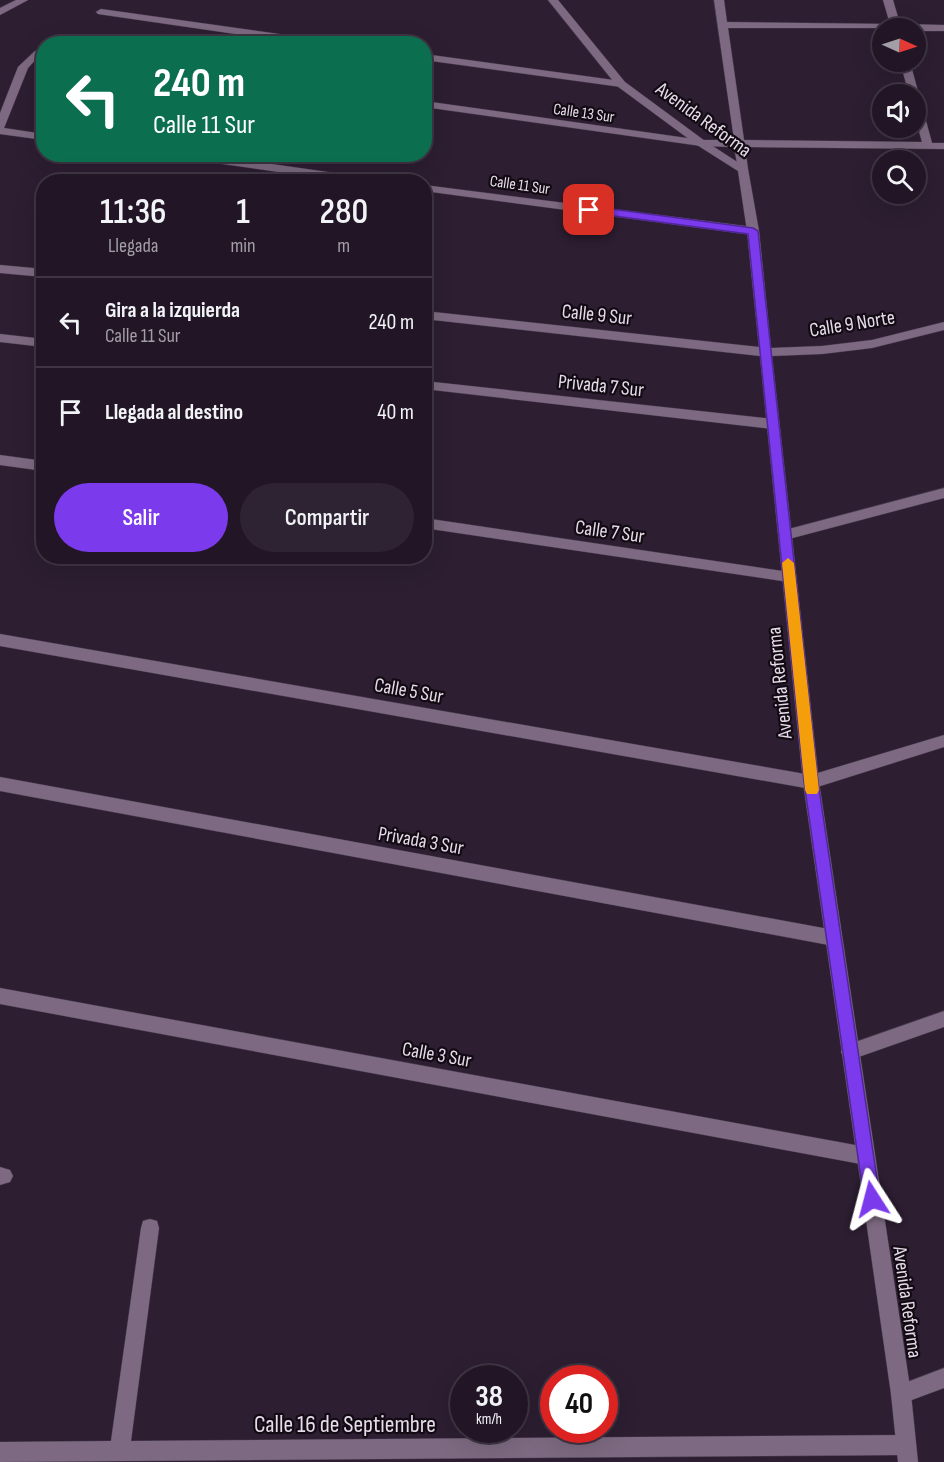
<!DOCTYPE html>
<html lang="es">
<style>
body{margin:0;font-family:"Sofia Sans Condensed",sans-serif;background:#2e2332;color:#f1f3f6;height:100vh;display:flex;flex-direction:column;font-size:22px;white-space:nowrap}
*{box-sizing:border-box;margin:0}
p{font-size:20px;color:#a29fa7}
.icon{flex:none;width:33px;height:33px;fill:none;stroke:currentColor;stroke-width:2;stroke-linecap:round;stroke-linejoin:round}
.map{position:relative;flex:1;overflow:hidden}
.side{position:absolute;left:36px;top:174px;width:396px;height:390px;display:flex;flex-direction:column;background:#221626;border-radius:24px;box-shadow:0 6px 24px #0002,0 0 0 2px #3f3543}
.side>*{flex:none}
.banner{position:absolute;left:36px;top:36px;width:396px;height:126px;border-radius:24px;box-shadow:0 6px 24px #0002,0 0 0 2px #3f3543;background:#0b6e4f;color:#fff;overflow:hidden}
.needle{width:39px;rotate:93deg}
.controls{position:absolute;left:872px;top:18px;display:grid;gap:12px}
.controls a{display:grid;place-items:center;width:54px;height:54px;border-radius:50%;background:#221626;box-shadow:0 6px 24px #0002,0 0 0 2px #3f3543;font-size:30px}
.speed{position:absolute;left:450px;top:1365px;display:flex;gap:12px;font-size:30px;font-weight:700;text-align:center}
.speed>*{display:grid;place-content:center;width:78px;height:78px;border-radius:50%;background:#221626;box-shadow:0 6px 24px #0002,0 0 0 2px #3f3543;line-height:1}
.speed small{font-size:15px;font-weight:400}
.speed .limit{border:9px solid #d22;background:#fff;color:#111}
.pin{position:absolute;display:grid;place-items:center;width:51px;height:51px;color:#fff;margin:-26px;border-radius:12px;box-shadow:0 3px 9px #0006}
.me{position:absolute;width:66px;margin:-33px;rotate:351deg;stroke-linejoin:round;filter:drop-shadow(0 0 4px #0008)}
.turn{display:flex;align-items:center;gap:21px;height:126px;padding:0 18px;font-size:27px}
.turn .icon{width:78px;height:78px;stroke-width:2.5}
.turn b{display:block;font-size:42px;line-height:51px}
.eta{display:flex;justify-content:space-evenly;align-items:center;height:102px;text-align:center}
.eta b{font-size:36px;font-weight:600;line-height:42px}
.primary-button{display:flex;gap:12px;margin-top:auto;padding:12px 18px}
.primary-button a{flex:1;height:69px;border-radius:36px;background:#7c3aed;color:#fff;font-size:24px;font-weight:600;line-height:69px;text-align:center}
.primary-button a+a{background:#2e2332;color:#f1f3f6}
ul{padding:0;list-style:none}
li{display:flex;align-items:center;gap:18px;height:90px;padding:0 18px;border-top:2px solid #3f3543}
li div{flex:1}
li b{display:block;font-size:22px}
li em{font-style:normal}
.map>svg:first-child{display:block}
</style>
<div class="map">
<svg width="944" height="1462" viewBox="0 0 944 1462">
<rect width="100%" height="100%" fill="#2d1e32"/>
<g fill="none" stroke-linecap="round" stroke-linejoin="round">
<defs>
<g id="street">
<path d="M 714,0 L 724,0 L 727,22 L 890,24 L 883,0 L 893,0 L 900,24 L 944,25 L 944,31 L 915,31 L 915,28 L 728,28 L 744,140 L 922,142 L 915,117 L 915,94 L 909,94 L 900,62 L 910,62 L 932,143 L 944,143 L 944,149 L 745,147 L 748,169 L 743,172 L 738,169 L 734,147 L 701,146 L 424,107 L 424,101 L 701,140 L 734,140 Z"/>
<path d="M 101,9 L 329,41 L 334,44 L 304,44 L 98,14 L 96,12 Z"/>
<path d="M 35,51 L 44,51 L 44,57 L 38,57 L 28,68 L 4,128 L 44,134 L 44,140 L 0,134 L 0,113 L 18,67 Z"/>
<path d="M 424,54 L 621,81 L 626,84 L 621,87 L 424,60 Z"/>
<path d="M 169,154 L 201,154 L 377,179 L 382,182 L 349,182 L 174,157 Z"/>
<path d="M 424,185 L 753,227 L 759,231 L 753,235 L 424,191 Z"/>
<path d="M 0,334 L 44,339 L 44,347 L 0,342 Z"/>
<path d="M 424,381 L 773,419 L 779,424 L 773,429 L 424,389 Z"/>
<path d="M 0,455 L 44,461 L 44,471 L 0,465 Z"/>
<path d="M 944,488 L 944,498 L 785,540 L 778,535 L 785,530 Z"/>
<path d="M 424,518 L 789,572 L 796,577 L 789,582 L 424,528 Z"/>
<path d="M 0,634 L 811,775 L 944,735 L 944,747 L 811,789 L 0,646 Z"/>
<path d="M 0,777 L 834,930 L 840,933 L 842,938 L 840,943 L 834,946 L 0,791 Z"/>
<path d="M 0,988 L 866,1147 L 872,1150 L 875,1156 L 872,1162 L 866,1165 L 0,1004 Z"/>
<path d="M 944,1011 L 944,1027 L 850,1060 L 844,1058 L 841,1052 L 844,1046 Z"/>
<path d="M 0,1167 L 10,1170 L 13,1176 L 10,1182 L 0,1185 Z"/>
<path d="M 150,1219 L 157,1221 L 159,1228 L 131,1441 L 906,1435 L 913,1438 L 916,1445 L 913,1452 L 906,1455 L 0,1462 L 0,1442 L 111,1441 L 141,1228 L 143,1221 Z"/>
<path d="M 944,1368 L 944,1388 L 901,1404 L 894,1401 L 891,1394 L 894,1387 Z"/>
</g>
<g id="secondary">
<path d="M 16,0 L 28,0 L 0,15 L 0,8 Z"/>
<path d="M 548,0 L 558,0 L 625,82 L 705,141 L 748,169 L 759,231 L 771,348 L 822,346 L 872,340 L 944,322 L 944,330 L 872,348 L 822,354 L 772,356 L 819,782 L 911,1394 L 918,1462 L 898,1462 L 891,1394 L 803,782 L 760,356 L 424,319 L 424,311 L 759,347 L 747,231 L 738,171 L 697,145 L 617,86 Z"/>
<path d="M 0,265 L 44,269 L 44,277 L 0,273 Z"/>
</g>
</defs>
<use href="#street" stroke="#473a4b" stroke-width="1"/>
<use href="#secondary" stroke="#473a4b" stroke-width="1"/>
<use href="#street" fill="#7d6a82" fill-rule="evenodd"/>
<use href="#secondary" fill="#7d6a82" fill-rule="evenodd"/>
</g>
<path fill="#7c3aed" stroke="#51269a" stroke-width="1.5" d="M 589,206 L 753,228 L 758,231 L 818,782 L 880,1199 L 878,1205 L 872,1207 L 866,1205 L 864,1199 L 804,782 L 748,234 L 585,212 L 585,207 Z"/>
<path fill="#f59e0b" d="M 788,558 L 794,563 L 819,790 L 817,794 L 807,794 L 805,790 L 782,563 Z"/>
<g text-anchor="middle" stroke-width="4.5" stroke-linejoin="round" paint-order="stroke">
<g font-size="16" fill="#e6dce9" stroke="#120b14">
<text transform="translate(584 112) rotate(8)" y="6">Calle 13 Sur</text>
<text transform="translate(520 184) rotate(8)" y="6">Calle 11 Sur</text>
</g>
<g font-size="20" fill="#e6dce9" stroke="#120b14">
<text transform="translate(704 119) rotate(36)" y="7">Avenida Reforma</text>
<text transform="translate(597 314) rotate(6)" y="7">Calle 9 Sur</text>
<text transform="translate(852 323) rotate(-9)" y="7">Calle 9 Norte</text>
<text transform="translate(601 385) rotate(6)" y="7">Privada 7 Sur</text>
<text transform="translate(610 531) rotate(8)" y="7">Calle 7 Sur</text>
<text transform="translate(779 683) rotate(-96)" y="7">Avenida Reforma</text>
<text transform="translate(409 690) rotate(10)" y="7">Calle 5 Sur</text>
<text transform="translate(421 840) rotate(10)" y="7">Privada 3 Sur</text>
<text transform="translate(437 1054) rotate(10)" y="7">Calle 3 Sur</text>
<text transform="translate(908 1302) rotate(82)" y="7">Avenida Reforma</text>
</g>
<g font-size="24" fill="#e6dce9" stroke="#120b14">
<text x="345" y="1432">Calle 16 de Septiembre</text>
</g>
</g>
</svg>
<div class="controls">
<a><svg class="needle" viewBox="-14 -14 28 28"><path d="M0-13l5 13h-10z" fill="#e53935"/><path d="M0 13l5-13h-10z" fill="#a29fa7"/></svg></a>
<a><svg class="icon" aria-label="sound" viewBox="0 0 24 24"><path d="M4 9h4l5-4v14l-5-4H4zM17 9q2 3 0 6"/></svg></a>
<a><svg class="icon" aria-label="search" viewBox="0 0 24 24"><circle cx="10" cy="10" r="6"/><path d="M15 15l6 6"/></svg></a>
</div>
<div class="speed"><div>38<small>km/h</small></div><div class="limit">40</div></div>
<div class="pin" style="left:589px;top:210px;background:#d93025"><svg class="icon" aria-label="arrive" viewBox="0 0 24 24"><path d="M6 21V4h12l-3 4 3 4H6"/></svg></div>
<svg class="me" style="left:872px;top:1199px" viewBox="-20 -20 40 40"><path d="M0-17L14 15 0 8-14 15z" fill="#7c3aed" stroke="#fff" stroke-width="4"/></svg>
<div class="banner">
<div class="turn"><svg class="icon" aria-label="left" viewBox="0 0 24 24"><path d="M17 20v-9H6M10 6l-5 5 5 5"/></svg><div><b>240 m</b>Calle 11 Sur</div></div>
</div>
<section class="side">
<div class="eta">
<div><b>11:36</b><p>Llegada</p></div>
<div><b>1</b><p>min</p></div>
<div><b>280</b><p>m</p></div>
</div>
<ul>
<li><svg class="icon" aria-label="left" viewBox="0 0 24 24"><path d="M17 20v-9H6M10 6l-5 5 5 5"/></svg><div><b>Gira a la izquierda</b><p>Calle 11 Sur</p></div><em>240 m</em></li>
<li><svg class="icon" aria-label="arrive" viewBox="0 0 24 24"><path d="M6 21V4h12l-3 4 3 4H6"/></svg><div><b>Llegada al destino</b></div><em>40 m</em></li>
</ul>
<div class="primary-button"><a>Salir</a><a>Compartir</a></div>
</section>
</div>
